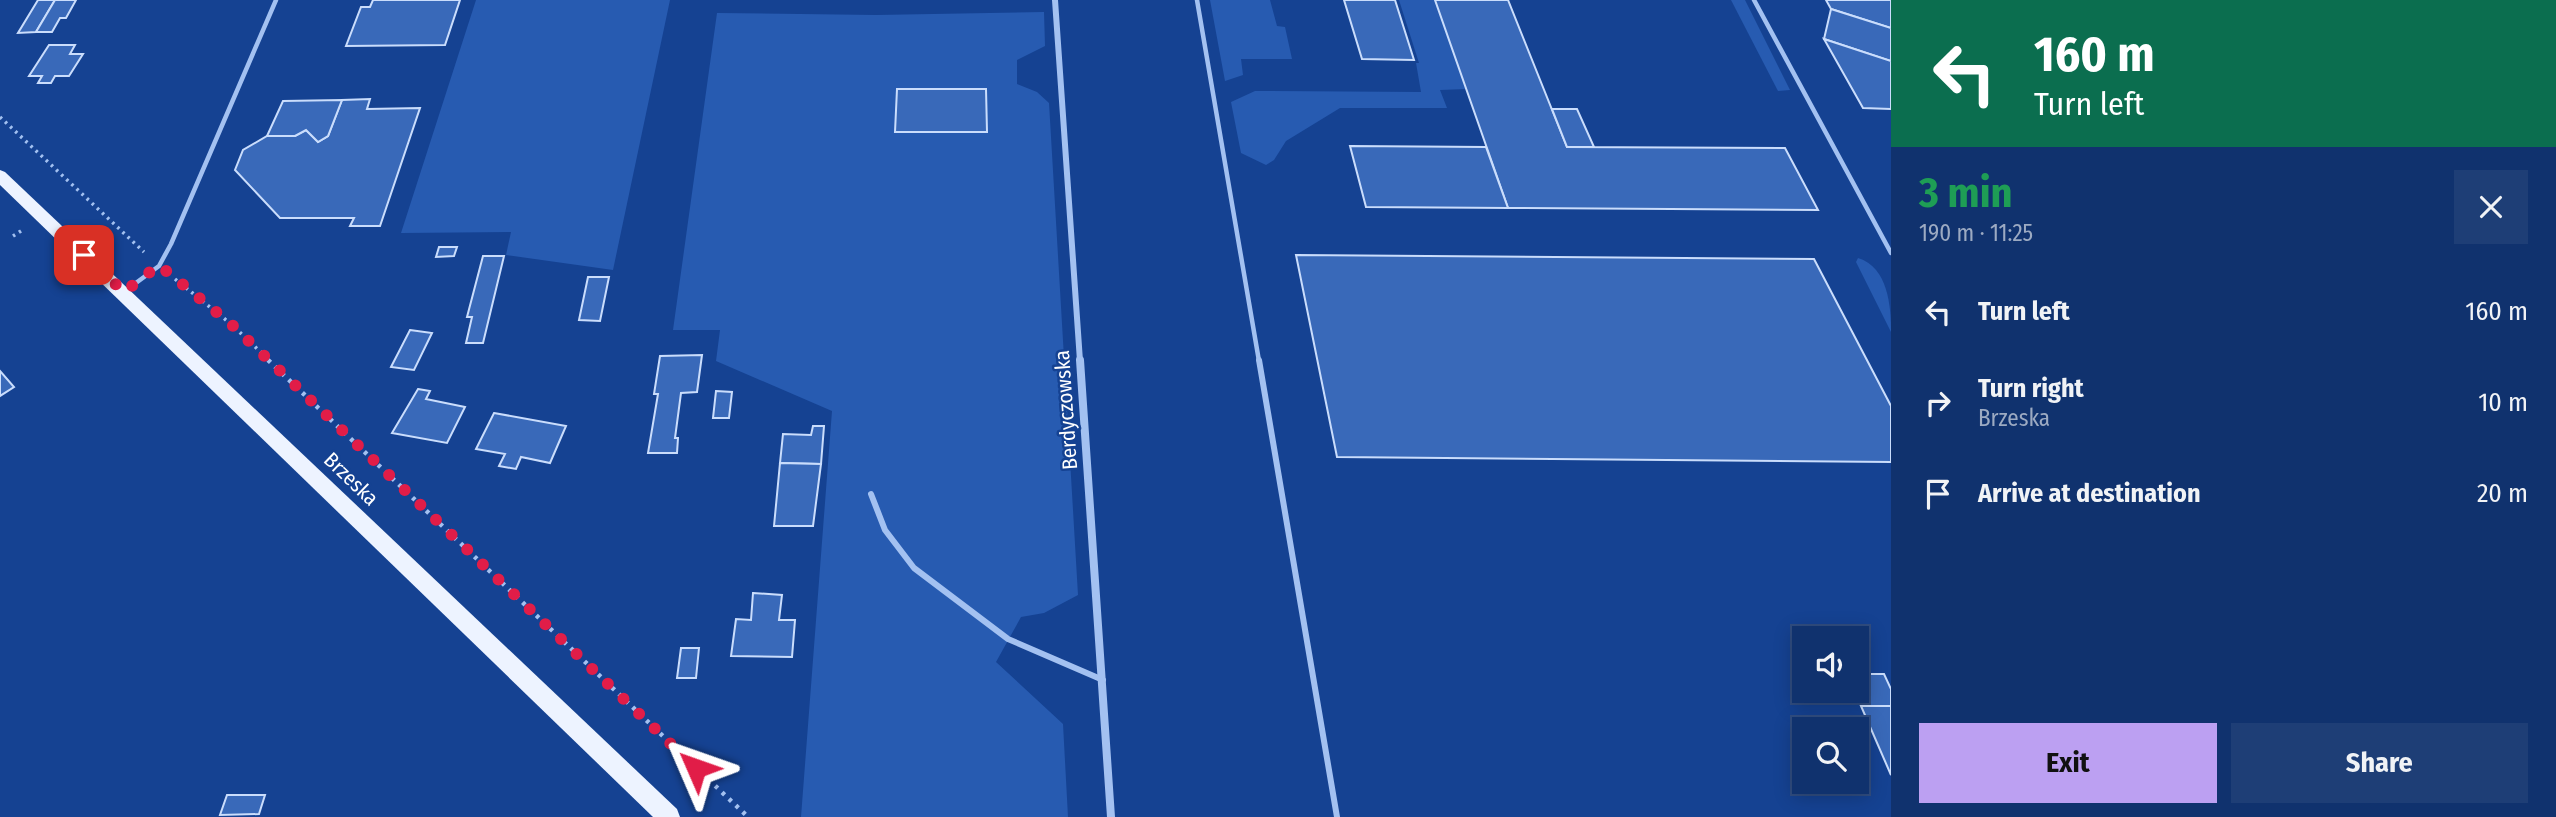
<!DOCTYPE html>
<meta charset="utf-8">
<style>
body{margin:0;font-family:"Fira Sans Condensed",sans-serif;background:#1e3e76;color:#f1f3f6;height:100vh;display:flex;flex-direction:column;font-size:26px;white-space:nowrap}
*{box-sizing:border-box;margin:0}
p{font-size:23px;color:#9caac2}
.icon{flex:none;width:38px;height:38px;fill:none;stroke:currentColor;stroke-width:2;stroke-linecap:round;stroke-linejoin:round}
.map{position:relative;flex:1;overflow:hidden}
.side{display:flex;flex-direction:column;background:#10326e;width:665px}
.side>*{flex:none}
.top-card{background:#0b6e4f;color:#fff;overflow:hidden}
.tools{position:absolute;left:1792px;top:626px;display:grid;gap:14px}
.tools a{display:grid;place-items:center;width:77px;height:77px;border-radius:0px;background:#10326e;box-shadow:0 4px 18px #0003,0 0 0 2px #304d81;font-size:35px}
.pin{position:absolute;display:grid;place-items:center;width:60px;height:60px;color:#fff;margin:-30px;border-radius:14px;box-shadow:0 4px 10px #0006}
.me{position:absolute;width:77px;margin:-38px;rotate:313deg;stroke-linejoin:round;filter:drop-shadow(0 0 5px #0008)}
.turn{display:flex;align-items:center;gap:24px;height:147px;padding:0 28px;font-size:32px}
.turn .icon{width:91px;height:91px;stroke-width:2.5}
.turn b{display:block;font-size:49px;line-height:60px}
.round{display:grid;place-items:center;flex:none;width:74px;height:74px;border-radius:0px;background:#1e3e76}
.headline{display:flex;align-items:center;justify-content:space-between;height:119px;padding:0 28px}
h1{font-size:42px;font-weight:700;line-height:52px;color:#1e9e55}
.primary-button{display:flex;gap:14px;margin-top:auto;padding:14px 28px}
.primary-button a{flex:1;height:80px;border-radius:0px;background:#bca0f2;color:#111;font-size:28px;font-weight:700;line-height:80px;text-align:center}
.primary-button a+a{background:#1e3e76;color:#f1f3f6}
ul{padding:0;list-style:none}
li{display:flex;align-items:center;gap:21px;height:91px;padding:0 28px}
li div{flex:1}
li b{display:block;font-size:26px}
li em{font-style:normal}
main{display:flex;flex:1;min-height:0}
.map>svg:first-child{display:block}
</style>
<main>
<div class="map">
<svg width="1891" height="817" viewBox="0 0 1891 817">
<rect width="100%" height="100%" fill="#154292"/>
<g fill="#275bb1">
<path d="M 476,0 L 670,0 L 613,270 L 506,255 L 511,232 L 401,233 Z"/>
<path d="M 1210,0 L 1270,0 L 1277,26 L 1285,27 L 1292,59 L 1241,59 L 1243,75 L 1225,81 Z"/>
<path d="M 1399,0 L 1435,0 L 1466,89 L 1440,90 L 1447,108 L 1340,108 L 1286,141 L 1274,160 L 1266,165 L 1241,153 L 1231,102 L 1255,91 L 1421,92 L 1416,63 L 1419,63 Z"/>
<path d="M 1731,0 L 1745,0 L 1790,90 L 1778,91 Z"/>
<path d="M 1044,12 L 1045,46 L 1017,60 L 1017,84 L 1037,92 L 1049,103 L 1078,595 L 1044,613 L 1021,617 L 996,662 L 1063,724 L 1068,817 L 801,817 L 832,411 L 716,361 L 720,330 L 673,330 L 717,13 L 876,15 Z"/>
<path d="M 1858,258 C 1888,267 1891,306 1891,332 L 1856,262 Z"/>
</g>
<g fill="#3969b9" stroke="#caddfc" stroke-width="2">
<path d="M 38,0 L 55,0 L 36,32 L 18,33 Z"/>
<path d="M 55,0 L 76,0 L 66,18 L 60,18 L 52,32 L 36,32 Z"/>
<path d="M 373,0 L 460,0 L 445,45 L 346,46 L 361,7 L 370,7 Z"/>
<path d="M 1344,0 L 1395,0 L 1414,60 L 1362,59 Z"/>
<path d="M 1435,0 L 1508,0 L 1567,147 L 1785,148 L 1818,210 L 1508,208 Z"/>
<path d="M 1826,0 L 1891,0 L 1891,28 L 1831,9 Z"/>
<path d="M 1831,9 L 1891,28 L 1891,61 L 1824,39 Z"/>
<path d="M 1824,39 L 1891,61 L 1891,109 L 1863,108 Z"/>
<path d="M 49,45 L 75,45 L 70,54 L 83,54 L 69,76 L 55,76 L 51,83 L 38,83 L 42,76 L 29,76 Z"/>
<path d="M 897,89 L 986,89 L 987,132 L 895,132 Z"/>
<path d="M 370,99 L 367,109 L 420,108 L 380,226 L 350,226 L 354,218 L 280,218 L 235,170 L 243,150 L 267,136 L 295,136 L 306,130 L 318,142 L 328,136 L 342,100 Z"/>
<path d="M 342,100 L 328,136 L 318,142 L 306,130 L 295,136 L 267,136 L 283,101 Z"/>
<path d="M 1552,109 L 1577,109 L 1594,147 L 1567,147 Z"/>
<path d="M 1350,146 L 1486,147 L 1508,208 L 1366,207 Z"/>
<path d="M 439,247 L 457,247 L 454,256 L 436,257 Z"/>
<path d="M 1296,255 L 1814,259 L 1891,406 L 1891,462 L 1337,457 Z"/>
<path d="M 483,256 L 504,256 L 483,343 L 466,343 L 472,317 L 467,317 Z"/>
<path d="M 588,277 L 609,277 L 600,321 L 579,320 Z"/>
<path d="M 410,330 L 432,333 L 414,370 L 391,367 Z"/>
<path d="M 702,355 L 697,392 L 681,393 L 675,438 L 678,438 L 677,453 L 648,453 L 658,394 L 654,394 L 660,356 Z"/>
<path d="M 0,371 L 14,387 L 0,396 Z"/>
<path d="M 418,389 L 430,391 L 426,399 L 465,407 L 447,443 L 392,433 Z"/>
<path d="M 716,391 L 732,392 L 729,418 L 713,418 Z"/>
<path d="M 494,413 L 566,426 L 550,463 L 521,457 L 516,469 L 499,466 L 505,454 L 476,449 Z"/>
<path d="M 813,426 L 824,426 L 821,464 L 780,463 L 783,434 L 811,435 Z"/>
<path d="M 780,463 L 821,464 L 813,526 L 774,526 Z"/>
<path d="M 753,593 L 782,595 L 779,620 L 795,620 L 792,657 L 731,656 L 736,619 L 751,620 Z"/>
<path d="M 681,648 L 699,648 L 696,678 L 677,678 Z"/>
<path d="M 1857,674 L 1884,674 L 1891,689 L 1891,706 L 1862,706 L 1855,691 Z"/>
<path d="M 1861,706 L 1891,706 L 1891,775 Z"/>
<path d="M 227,795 L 265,795 L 259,814 L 220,815 Z"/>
</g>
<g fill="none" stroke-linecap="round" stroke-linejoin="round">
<g stroke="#a3c1f1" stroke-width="3.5" stroke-dasharray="2.5 4.5" stroke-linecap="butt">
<path d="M 0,117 L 144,252"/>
<path d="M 13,236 L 24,229"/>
<path d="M 175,279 L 231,324 L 270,361"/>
</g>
<path stroke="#a3c1f1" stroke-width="4.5" stroke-dasharray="3.5 6" stroke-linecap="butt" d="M 268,360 L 748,817"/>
<g stroke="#a3c1f1" stroke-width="4.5">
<path d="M 1197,0 L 1259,361"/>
<path d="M 1754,0 L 1891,253"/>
<path d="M 125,291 L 159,266 L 171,244 L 276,0"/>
</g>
<g stroke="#a3c1f1" stroke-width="6">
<path d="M 1259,360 L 1337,817"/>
<path d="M 871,494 L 885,530 L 914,568 L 1008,639 L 1103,680"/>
</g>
<path stroke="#a3c1f1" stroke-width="6" d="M 1055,0 L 1080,361"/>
<path stroke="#a3c1f1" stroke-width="8" d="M 1080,360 L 1111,817"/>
<path fill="#edf3ff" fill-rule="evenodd" d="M 0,170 L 5,172 L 677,809 L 680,817 L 653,817 L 0,185 Z"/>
</g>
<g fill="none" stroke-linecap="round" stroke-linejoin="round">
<path stroke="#e11d48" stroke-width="12" stroke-dasharray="0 21.6" d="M 84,255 L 124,292 L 159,265 L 231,324 L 696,768"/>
</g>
<g text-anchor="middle" stroke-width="5" stroke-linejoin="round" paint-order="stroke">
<g font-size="21" fill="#fff" stroke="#154292">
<text transform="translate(1066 410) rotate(-94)" y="7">Berdyczowska</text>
<text transform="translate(351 479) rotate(44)" y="7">Brzeska</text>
</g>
</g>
</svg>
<div class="tools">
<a><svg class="icon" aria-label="sound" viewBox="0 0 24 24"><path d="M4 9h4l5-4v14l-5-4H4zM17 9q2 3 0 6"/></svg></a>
<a><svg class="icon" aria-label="search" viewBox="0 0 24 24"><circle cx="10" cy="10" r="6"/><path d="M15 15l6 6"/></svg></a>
</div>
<div class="pin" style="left:84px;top:255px;background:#d93025"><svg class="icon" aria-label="arrive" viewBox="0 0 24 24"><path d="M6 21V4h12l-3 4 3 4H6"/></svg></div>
<svg class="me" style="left:696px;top:768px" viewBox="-20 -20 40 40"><path d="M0-17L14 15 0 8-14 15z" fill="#e11d48" stroke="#fff" stroke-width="4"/></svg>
</div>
<section class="side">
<div class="top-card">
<div class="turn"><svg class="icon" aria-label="left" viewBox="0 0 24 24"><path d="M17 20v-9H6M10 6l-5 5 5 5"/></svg><div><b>160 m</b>Turn left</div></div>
</div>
<div class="headline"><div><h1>3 min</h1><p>190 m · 11:25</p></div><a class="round"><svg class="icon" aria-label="close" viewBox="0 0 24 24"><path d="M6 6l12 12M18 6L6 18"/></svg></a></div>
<ul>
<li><svg class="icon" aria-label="left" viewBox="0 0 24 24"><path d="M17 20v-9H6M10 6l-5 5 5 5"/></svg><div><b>Turn left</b></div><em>160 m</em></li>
<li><svg class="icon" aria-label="right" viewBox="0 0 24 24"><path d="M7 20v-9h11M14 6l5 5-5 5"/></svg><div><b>Turn right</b><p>Brzeska</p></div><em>10 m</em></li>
<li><svg class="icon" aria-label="arrive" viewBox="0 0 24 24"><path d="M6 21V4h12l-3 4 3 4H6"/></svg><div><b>Arrive at destination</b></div><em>20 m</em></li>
</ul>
<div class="primary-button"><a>Exit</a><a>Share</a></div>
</section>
</main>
